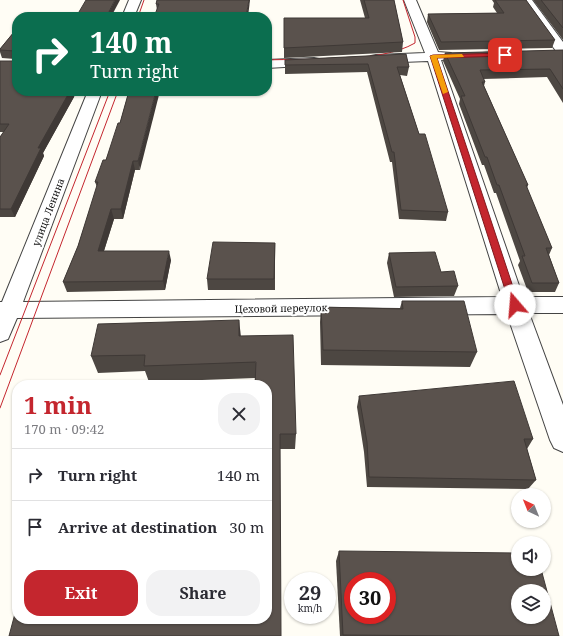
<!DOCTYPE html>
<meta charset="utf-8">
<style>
body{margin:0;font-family:"Noto Serif",serif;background:#f2f2f3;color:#2b2b33;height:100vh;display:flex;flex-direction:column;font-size:15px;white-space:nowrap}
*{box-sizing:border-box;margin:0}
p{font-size:13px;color:#7c7c81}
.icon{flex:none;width:22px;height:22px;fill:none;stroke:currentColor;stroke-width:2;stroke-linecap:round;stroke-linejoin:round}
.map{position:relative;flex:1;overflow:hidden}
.details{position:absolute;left:12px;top:380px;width:260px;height:244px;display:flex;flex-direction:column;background:#fff;border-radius:16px;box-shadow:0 1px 3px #0004}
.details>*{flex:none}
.top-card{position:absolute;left:12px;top:12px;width:260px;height:84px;border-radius:16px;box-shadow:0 1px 3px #0004;background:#0b6e4f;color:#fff;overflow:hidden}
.needle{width:26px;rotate:317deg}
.tools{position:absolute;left:511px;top:488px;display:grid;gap:8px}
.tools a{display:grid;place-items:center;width:40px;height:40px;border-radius:50%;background:#fff;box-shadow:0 1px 3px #0004;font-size:20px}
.speed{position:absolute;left:284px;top:572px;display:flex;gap:8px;font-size:20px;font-weight:700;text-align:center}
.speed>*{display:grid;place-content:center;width:52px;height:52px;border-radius:50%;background:#fff;box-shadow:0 1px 3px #0004;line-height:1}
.speed small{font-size:10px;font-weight:400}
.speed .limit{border:6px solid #d22;background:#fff;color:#111}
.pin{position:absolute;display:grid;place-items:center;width:34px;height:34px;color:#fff;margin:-17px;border-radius:8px;box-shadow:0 2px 6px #0006}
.me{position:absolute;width:44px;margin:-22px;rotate:342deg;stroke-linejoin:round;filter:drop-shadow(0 0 3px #0008)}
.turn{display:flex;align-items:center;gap:14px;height:84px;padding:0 12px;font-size:18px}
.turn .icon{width:52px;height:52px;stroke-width:2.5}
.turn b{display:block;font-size:28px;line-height:34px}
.round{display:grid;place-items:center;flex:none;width:42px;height:42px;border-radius:16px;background:#f2f2f3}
.summary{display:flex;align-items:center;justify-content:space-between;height:68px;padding:0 12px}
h1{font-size:24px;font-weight:700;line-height:30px;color:#c4262e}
.action{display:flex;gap:8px;margin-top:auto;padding:8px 12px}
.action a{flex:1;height:46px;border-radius:16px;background:#c4262e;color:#fff;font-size:16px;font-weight:700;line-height:46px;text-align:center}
.action a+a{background:#f2f2f3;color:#2b2b33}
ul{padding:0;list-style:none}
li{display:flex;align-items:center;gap:12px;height:52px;padding:0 12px;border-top:1px solid #e1e1e2}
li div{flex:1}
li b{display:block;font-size:15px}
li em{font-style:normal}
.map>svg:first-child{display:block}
</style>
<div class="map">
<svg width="563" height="636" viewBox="0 0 563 636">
<rect width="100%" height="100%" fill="#fffdf5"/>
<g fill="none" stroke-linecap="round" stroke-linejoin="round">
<defs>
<g id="street">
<path d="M 129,0 L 141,0 L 134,17 L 122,17 Z"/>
<path d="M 404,0 L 416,0 L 438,52 L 451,53 L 453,56 L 451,59 L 441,60 L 523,297 L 563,297 L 563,313 L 529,313 L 563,405 L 563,452 L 554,448 L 550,440 L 507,314 L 17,318 L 8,339 L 0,342 L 0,302 L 2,302 L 88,91 L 102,91 L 23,302 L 502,297 L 428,61 L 376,63 L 371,62 L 369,59 L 371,56 L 376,55 L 425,53 Z"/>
<path d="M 520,0 L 532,0 L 563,42 L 563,55 L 558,54 Z"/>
<path d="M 314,58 L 319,59 L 321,62 L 319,65 L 267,68 L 267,60 Z"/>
</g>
</defs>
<use href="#street" stroke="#444" stroke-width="2"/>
<use href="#street" fill="#fff" fill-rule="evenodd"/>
<g stroke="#c4262e" stroke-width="1">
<path d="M 138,17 L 144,0"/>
<path d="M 267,60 C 309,58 379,64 415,43 L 415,37 L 403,0"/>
<path d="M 0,375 L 110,91"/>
<path d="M 0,408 L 118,91"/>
</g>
</g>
<g fill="#4d4742">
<path d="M 157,0 L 248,17 L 157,10 L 156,4 Z"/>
<path d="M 360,0 L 394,0 L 403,42 L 402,52 L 284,58 L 284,18 L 365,18 Z"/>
<path d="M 492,0 L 526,0 L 555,40 L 552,48 L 439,50 L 427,22 L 428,14 L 497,13 L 493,7 L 494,3 Z"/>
<path d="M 533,0 L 563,0 L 563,40 Z"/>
<path d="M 14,32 L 74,97 L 43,153 L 44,156 L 15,217 L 0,217 L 0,137 L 4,132 L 0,132 L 0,61 L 15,61 L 15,59 L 2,58 L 0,52 L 0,49 Z"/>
<path d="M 563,50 L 563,103 L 547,77 L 483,79 L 485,82 L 484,86 L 528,185 L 527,188 L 552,248 L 549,255 L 559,283 L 555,292 L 528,292 L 518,265 L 520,261 L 496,193 L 494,193 L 484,165 L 482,165 L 459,104 L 460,99 L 443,61 L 445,53 Z"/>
<path d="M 406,54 L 409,67 L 407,76 L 400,75 L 419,134 L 448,212 L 446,221 L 399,219 L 392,162 L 390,162 L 367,72 L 285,74 L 285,60 Z"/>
<path d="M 129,91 L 140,170 L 135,170 L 123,219 L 114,219 L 104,251 L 171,260 L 165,290 L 67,292 L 63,282 L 78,246 L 97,187 L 95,182 L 106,160 L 120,123 Z"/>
<path d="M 275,243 L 275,290 L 208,290 L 207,279 Z"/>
<path d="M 389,253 L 441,272 L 458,286 L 454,296 L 394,297 L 387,263 Z"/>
<path d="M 402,301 L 477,352 L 470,367 L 321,365 L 320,322 L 321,307 L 400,308 Z"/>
<path d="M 241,336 L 296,434 L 295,449 L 280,449 L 267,619 L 255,378 L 149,382 L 145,371 L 98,373 L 91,356 Z"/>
<path d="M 359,396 L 533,439 L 527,449 L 536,480 L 528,489 L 367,487 L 364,452 L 357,407 Z"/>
<path d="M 339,551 L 559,636 L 340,636 L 336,561 Z"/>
</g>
<g fill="#3f3936">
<path d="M 115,0 L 120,0 L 111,17 L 106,17 Z"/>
<path d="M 249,0 L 250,0 L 248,17 L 246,17 Z"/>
<path d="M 70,91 L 77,91 L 74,97 L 43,153 L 44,156 L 15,217 L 11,209 L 38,148 Z"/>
<path d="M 156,91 L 160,91 L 140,170 L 138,161 Z"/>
<path d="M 133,161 L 135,170 L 123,219 L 121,209 Z"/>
<path d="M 111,209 L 114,219 L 101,260 L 98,251 Z"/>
<path d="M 169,251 L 171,260 L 165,290 L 163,281 Z"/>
<path d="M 239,320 L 241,337 L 239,336 Z"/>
</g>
<g fill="#5a524d" stroke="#3f3936" fill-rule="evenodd">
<path d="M 86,0 L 115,0 L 106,17 L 76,17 Z"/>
<path d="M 157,0 L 249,0 L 246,17 L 154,17 L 159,4 L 156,4 Z"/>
<path d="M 364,0 L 394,0 L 403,42 L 284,48 L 284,18 L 369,18 Z"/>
<path d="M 495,0 L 526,0 L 555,40 L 441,42 L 428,14 L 504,13 Z"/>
<path d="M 541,0 L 563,0 L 563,28 Z"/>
<path d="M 14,32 L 17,32 L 17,91 L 70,91 L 38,148 L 41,148 L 11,209 L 0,209 L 0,137 L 9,124 L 0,124 L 0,61 L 15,61 L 15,51 L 0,50 L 0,49 Z"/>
<path d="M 563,50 L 563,89 L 550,69 L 480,70 L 485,82 L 482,82 L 528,185 L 526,185 L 552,248 L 546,248 L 559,283 L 532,283 L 522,256 L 525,256 L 499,185 L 497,185 L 487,157 L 485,157 L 461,96 L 465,96 L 445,53 Z"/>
<path d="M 406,54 L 409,67 L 397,67 L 419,134 L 425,134 L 448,212 L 401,210 L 394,152 L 392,152 L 368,64 L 285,65 L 285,60 Z"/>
<path d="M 129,91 L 156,91 L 138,161 L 133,161 L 121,209 L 111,209 L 98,251 L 169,251 L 163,281 L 63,282 L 78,246 L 98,182 L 95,182 L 103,160 L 106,160 L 118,123 L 120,123 Z"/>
<path d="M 213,242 L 275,243 L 274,279 L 207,279 Z"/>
<path d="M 435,252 L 441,272 L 454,271 L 458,286 L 396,287 L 389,253 Z"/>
<path d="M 402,301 L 464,301 L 477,352 L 323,350 L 321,307 L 403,309 Z"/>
<path d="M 239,320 L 239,336 L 293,335 L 296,434 L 280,434 L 281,636 L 9,636 L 17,606 L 17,619 L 267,619 L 267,385 L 255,385 L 256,362 L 144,366 L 145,355 L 91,356 L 98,324 Z"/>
<path d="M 514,381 L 533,439 L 524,439 L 536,480 L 369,477 L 367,442 L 359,396 Z"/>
<path d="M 339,551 L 518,553 L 518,569 L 541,569 L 559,636 L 458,636 L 343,635 ZM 353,581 L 387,581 L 387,615 L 353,615 ZM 518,591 L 544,591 L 544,617 L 518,617 Z"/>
</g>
<path fill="#c4262e" stroke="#7f191e" d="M 505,53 L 507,56 L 437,58 L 519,305 L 515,309 L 510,305 L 430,56 L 433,55 Z"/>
<path fill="#f59e0b" d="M 462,54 L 464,57 L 437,58 L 448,92 L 443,94 L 430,56 L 433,55 Z"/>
<g text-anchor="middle" stroke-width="4" stroke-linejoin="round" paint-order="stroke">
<g font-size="10" fill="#111" stroke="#fff">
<text transform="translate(48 212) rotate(-69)" y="4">улица Ленина</text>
<text transform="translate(281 308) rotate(-1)" y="4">Цеховой переулок</text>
</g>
</g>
</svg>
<div class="tools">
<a><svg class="needle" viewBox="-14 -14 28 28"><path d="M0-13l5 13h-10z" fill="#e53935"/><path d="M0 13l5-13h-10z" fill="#7c7c81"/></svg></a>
<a><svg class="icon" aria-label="sound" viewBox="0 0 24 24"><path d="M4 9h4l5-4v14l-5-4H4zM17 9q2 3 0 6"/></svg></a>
<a><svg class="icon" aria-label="layers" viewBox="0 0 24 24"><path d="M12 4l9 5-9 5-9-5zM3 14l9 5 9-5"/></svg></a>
</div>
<div class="speed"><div>29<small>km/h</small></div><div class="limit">30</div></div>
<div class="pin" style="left:505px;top:55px;background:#d93025"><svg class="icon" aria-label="arrive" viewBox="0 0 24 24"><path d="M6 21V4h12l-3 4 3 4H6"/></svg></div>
<svg class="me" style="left:515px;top:305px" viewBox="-20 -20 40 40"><circle r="19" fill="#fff"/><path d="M0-13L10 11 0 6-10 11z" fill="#c4262e"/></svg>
<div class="top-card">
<div class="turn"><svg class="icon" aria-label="right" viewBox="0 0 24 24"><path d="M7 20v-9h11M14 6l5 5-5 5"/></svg><div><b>140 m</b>Turn right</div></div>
</div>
<section class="details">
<div class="summary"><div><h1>1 min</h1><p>170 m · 09:42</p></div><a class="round"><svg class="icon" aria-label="close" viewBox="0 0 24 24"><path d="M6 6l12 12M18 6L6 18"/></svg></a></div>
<ul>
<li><svg class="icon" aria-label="right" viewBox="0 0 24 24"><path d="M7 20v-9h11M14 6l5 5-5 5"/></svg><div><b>Turn right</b></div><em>140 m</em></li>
<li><svg class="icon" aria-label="arrive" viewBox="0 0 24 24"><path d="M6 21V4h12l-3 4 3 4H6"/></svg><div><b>Arrive at destination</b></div><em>30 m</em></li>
</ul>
<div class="action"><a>Exit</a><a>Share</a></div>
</section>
</div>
